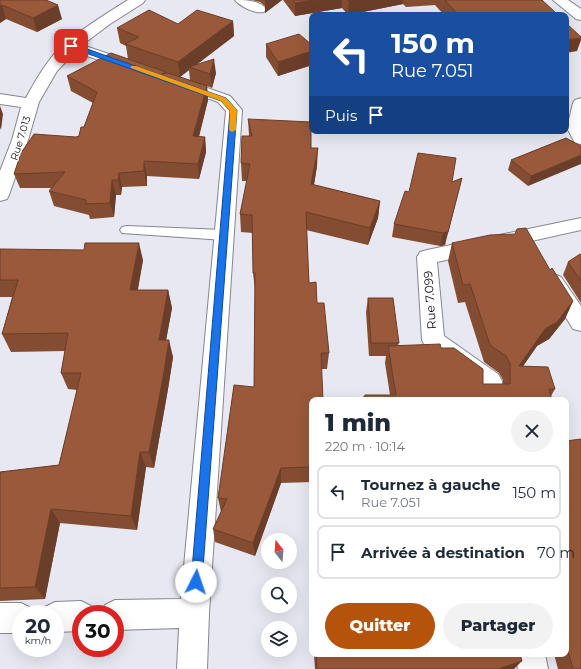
<!DOCTYPE html>
<html lang="fr">
<meta charset="utf-8">
<style>
body{margin:0;font-family:Montserrat,sans-serif;background:#f2f2f3;color:#1f2937;height:100vh;display:flex;flex-direction:column;font-size:15px;white-space:nowrap}
*{box-sizing:border-box;margin:0}
p{font-size:13px;color:#747a83}
.icon{flex:none;width:22px;height:22px;fill:none;stroke:currentColor;stroke-width:2;stroke-linecap:round;stroke-linejoin:round}
.map{position:relative;flex:1;overflow:hidden}
.drawer{position:absolute;left:309px;top:397px;width:260px;height:260px;display:flex;flex-direction:column;background:#fff;border-radius:8px;box-shadow:0 4px 16px #0002}
.drawer>*{flex:none}
.hud{position:absolute;left:309px;top:12px;width:260px;height:122px;border-radius:8px;box-shadow:0 4px 16px #0002;background:#1a4fa0;color:#fff;overflow:hidden}
.needle{width:26px;rotate:343deg}
.buttons{position:absolute;left:261px;top:533px;display:grid;gap:8px}
.buttons a{display:grid;place-items:center;width:36px;height:36px;border-radius:50%;background:#fff;box-shadow:0 4px 16px #0002;font-size:20px}
.speed{position:absolute;left:12px;top:605px;display:flex;gap:8px;font-size:20px;font-weight:700;text-align:center}
.speed>*{display:grid;place-content:center;width:52px;height:52px;border-radius:50%;background:#fff;box-shadow:0 4px 16px #0002;line-height:1}
.speed small{font-size:10px;font-weight:400}
.speed .limit{border:6px solid #d22;background:#fff;color:#111}
.pin{position:absolute;display:grid;place-items:center;width:34px;height:34px;color:#fff;margin:-17px;border-radius:8px;box-shadow:0 2px 6px #0006}
.me{position:absolute;width:44px;margin:-22px;rotate:4deg;stroke-linejoin:round;filter:drop-shadow(0 0 3px #0008)}
.turn{display:flex;align-items:center;gap:14px;height:84px;padding:0 16px;font-size:18px}
.turn .icon{width:52px;height:52px;stroke-width:2.5}
.turn b{display:block;font-size:28px;line-height:34px}
.then{display:flex;align-items:center;height:38px;padding:0 16px;background:#0003;gap:8px;font-size:15px}
.round{display:grid;place-items:center;flex:none;width:42px;height:42px;border-radius:21px;background:#f2f2f3}
.head{display:flex;align-items:center;justify-content:space-between;height:68px;padding:0 16px}
h1{font-size:24px;font-weight:800;line-height:30px}
.button{display:flex;gap:8px;margin-top:auto;padding:8px 16px}
.button a{flex:1;height:46px;border-radius:24px;background:#b45309;color:#fff;font-size:16px;font-weight:800;line-height:46px;text-align:center}
.button a+a{background:#f2f2f3;color:#1f2937}
ul{padding:0;list-style:none}
li{display:flex;align-items:center;gap:12px;height:54px;margin:0 8px 6px;padding:0 8px;border:2px solid #e0e1e3;border-radius:8px}
li div{flex:1}
li b{display:block;font-size:15px}
li em{font-style:normal}
.map>svg:first-child{display:block}
</style>
<div class="map">
<svg width="581" height="669" viewBox="0 0 581 669">
<rect width="100%" height="100%" fill="#e7e8f1"/>
<g fill="none" stroke-linecap="round" stroke-linejoin="round">
<defs>
<path id="service" d="M 127,226 L 224,230 L 229,232 L 231,235 L 229,238 L 224,240 L 122,233 L 120,230 L 122,227 Z"/>
<g id="minor">
<path d="M 128,0 L 145,0 L 143,3 L 110,24 L 82,45 L 136,63 L 139,66 L 136,69 L 131,71 L 75,52 L 57,71 L 39,102 L 28,140 L 9,195 L 7,199 L 0,201 L 0,171 L 12,140 L 21,107 L 0,104 L 0,94 L 26,98 C 36,79 49,57 65,43 C 85,27 107,13 128,0 Z"/>
<path d="M 235,0 C 246,0 259,0 266,9 L 264,12 C 255,14 241,7 235,0 Z"/>
<path d="M 553,0 L 568,0 L 581,9 L 581,20 L 576,19 Z"/>
<path d="M 179,78 L 230,96 L 242,110 L 209,613 L 207,669 L 177,669 L 179,628 L 115,630 L 115,614 L 101,614 L 105,605 L 115,600 L 181,599 L 226,111 L 218,102 L 174,86 L 171,83 L 174,80 Z"/>
<path d="M 581,98 L 581,144 L 575,143 L 567,128 L 573,103 L 575,100 Z"/>
<path d="M 581,218 L 581,230 L 437,262 L 444,336 L 498,374 L 502,381 L 502,400 L 478,400 L 478,385 L 425,346 L 422,340 L 417,257 L 420,252 L 427,250 Z"/>
<path d="M 554,274 L 561,277 L 581,306 L 581,331 L 573,329 L 544,282 L 547,277 Z"/>
<path d="M 81,601 L 91,606 L 95,614 L 81,614 L 81,631 L 55,632 L 55,614 L 42,614 L 45,607 L 55,602 Z"/>
<path d="M 0,603 L 21,603 L 31,608 L 34,614 L 21,614 L 21,633 L 0,633 Z"/>
<path d="M 515,654 L 545,654 L 548,669 L 518,669 Z"/>
</g>
</defs>
<use href="#service" stroke="#85868e" stroke-width="2"/>
<use href="#minor" stroke="#85868e" stroke-width="2"/>
<use href="#service" fill="#fff" fill-rule="evenodd"/>
<use href="#minor" fill="#fff" fill-rule="evenodd"/>
</g>
<g fill="#844d32" fill-rule="evenodd">
<path d="M 0,0 L 47,0 L 62,19 L 37,32 L 6,19 L 0,23 Z"/>
<path d="M 252,0 L 282,0 L 265,13 L 265,6 L 260,2 Z"/>
<path d="M 283,0 L 542,0 L 558,15 L 444,15 L 435,5 L 406,7 L 403,4 L 348,15 L 342,8 L 295,16 Z"/>
<path d="M 233,21 L 234,36 L 196,65 L 216,73 L 212,88 L 207,86 L 208,100 L 199,137 L 205,137 L 206,152 L 199,179 L 147,176 L 147,186 L 122,187 L 121,195 L 116,195 L 114,217 L 90,219 L 89,215 L 54,206 L 49,191 L 52,188 L 20,188 L 14,174 L 76,137 L 79,136 L 84,127 L 93,103 L 71,91 L 67,76 L 128,59 L 126,46 L 120,43 L 117,28 L 178,24 ZM 189,70 L 190,80 L 180,77 Z"/>
<path d="M 266,44 L 312,45 L 312,65 L 278,76 L 266,57 Z"/>
<path d="M 248,119 L 311,148 L 317,166 L 314,185 L 380,201 L 378,218 L 368,245 L 306,230 L 309,283 L 317,303 L 329,353 L 327,369 L 322,369 L 312,400 L 312,482 L 281,483 L 255,556 L 215,542 L 213,529 L 221,512 L 218,498 L 254,387 L 255,290 L 253,273 L 253,233 L 241,232 L 240,214 L 247,181 L 242,181 L 241,163 L 249,136 Z"/>
<path d="M 566,138 L 528,186 L 508,170 L 511,160 Z"/>
<path d="M 452,182 L 445,245 L 440,246 L 392,237 L 394,224 L 409,192 Z"/>
<path d="M 452,243 L 550,270 L 573,301 L 565,319 L 549,339 L 537,346 L 523,366 L 555,389 L 551,396 L 390,395 L 385,363 L 386,356 L 369,356 L 366,312 L 368,298 L 399,343 L 398,345 L 441,348 L 483,384 L 503,384 L 503,380 L 499,373 L 484,362 L 465,302 L 458,303 L 448,261 Z"/>
<path d="M 0,249 L 143,260 L 138,290 L 168,290 L 172,308 L 166,340 L 173,357 L 168,389 L 154,468 L 146,467 L 137,530 L 60,523 L 45,599 L 0,601 L 0,472 L 59,465 L 77,390 L 68,389 L 61,373 L 65,351 L 11,352 L 2,334 L 12,297 L 0,297 Z"/>
<path d="M 581,255 L 581,303 L 563,275 L 568,262 Z"/>
<path d="M 566,441 L 581,669 L 558,669 L 554,654 L 566,654 Z"/>
<path d="M 314,654 L 520,654 L 514,669 L 315,669 Z"/>
</g>
<g fill="#6b3e29">
<path d="M 265,0 L 282,0 L 265,13 Z"/>
<path d="M 313,0 L 342,0 L 342,8 L 295,16 L 295,3 Z"/>
<path d="M 356,0 L 403,0 L 403,4 L 348,15 L 349,1 Z"/>
<path d="M 2,5 L 6,19 L 0,23 L 0,6 Z"/>
<path d="M 58,5 L 62,19 L 37,32 L 33,18 Z"/>
<path d="M 233,21 L 234,36 L 192,68 L 189,67 L 189,70 L 180,77 L 178,62 Z"/>
<path d="M 581,38 L 581,40 L 577,51 L 566,53 L 566,40 Z"/>
<path d="M 312,51 L 312,65 L 278,76 L 278,62 Z"/>
<path d="M 214,59 L 216,73 L 212,88 L 210,74 Z"/>
<path d="M 207,86 L 208,100 L 195,151 L 193,136 Z"/>
<path d="M 0,106 L 3,114 L 1,130 L 0,127 Z"/>
<path d="M 205,137 L 206,152 L 199,179 L 198,164 Z"/>
<path d="M 318,148 L 317,166 L 311,202 L 311,184 Z"/>
<path d="M 581,155 L 581,164 L 528,186 L 531,176 Z"/>
<path d="M 144,161 L 147,176 L 147,186 L 144,171 Z"/>
<path d="M 119,173 L 122,187 L 121,195 L 118,180 Z"/>
<path d="M 462,178 L 445,245 L 440,246 L 443,233 Z"/>
<path d="M 112,180 L 116,195 L 114,217 L 110,203 Z"/>
<path d="M 380,201 L 378,218 L 368,245 L 370,228 Z"/>
<path d="M 139,243 L 143,260 L 134,307 L 130,290 Z"/>
<path d="M 168,290 L 172,308 L 163,357 L 159,340 Z"/>
<path d="M 573,301 L 565,319 L 549,339 L 537,346 L 512,382 L 519,366 L 545,329 Z"/>
<path d="M 169,340 L 173,357 L 168,389 L 154,468 L 149,452 Z"/>
<path d="M 140,452 L 146,467 L 137,530 L 131,516 Z"/>
<path d="M 281,468 L 281,483 L 255,556 L 253,543 Z"/>
<path d="M 51,509 L 60,523 L 45,599 L 35,587 Z"/>
<path d="M 522,661 L 514,669 L 498,669 Z"/>
</g>
<g fill="#99593a" stroke="#6b3e29">
<path d="M 0,0 L 46,0 L 58,5 L 33,18 L 2,5 L 0,6 Z"/>
<path d="M 293,0 L 313,0 L 295,3 Z"/>
<path d="M 347,0 L 356,0 L 349,1 Z"/>
<path d="M 445,0 L 542,0 L 558,15 L 458,15 Z"/>
<path d="M 149,10 L 178,24 L 197,10 L 233,21 L 178,62 L 125,44 L 139,37 L 117,28 Z"/>
<path d="M 566,23 L 581,37 L 581,38 L 566,40 Z"/>
<path d="M 299,34 L 312,45 L 312,51 L 278,62 L 266,44 Z"/>
<path d="M 111,53 L 166,72 L 162,74 L 168,73 L 207,86 L 193,136 L 205,137 L 198,164 L 144,161 L 144,171 L 119,173 L 118,180 L 112,180 L 110,203 L 86,204 L 86,200 L 49,191 L 65,172 L 14,174 L 21,153 L 34,134 L 76,137 L 79,136 L 81,127 L 84,127 L 97,92 L 67,76 Z"/>
<path d="M 214,59 L 210,74 L 189,67 Z"/>
<path d="M 248,119 L 311,122 L 311,148 L 318,148 L 311,184 L 380,201 L 370,228 L 306,212 L 309,283 L 316,282 L 317,303 L 324,303 L 329,353 L 321,353 L 323,400 L 312,400 L 312,467 L 281,468 L 253,543 L 213,529 L 227,499 L 218,498 L 234,385 L 254,387 L 255,273 L 253,273 L 252,215 L 240,214 L 250,164 L 241,163 L 242,136 L 252,136 Z"/>
<path d="M 566,138 L 581,146 L 581,155 L 531,176 L 511,160 Z"/>
<path d="M 418,153 L 456,158 L 452,182 L 462,178 L 448,232 L 443,233 L 394,224 L 405,191 L 409,192 Z"/>
<path d="M 526,228 L 550,270 L 552,268 L 573,301 L 557,322 L 545,329 L 519,366 L 548,367 L 555,389 L 549,389 L 552,400 L 362,400 L 365,395 L 396,395 L 388,346 L 440,344 L 441,348 L 454,348 L 483,369 L 483,384 L 510,384 L 510,363 L 506,356 L 490,345 L 470,284 L 463,285 L 452,243 L 490,235 L 515,234 L 517,229 Z"/>
<path d="M 85,243 L 139,243 L 130,290 L 168,290 L 159,340 L 169,340 L 164,372 L 149,452 L 140,452 L 131,516 L 51,509 L 35,587 L 0,588 L 0,472 L 59,465 L 81,373 L 61,373 L 68,333 L 2,334 L 18,280 L 0,280 L 0,249 L 84,250 Z"/>
<path d="M 580,254 L 581,255 L 581,281 L 568,262 Z"/>
<path d="M 368,298 L 393,298 L 399,343 L 371,343 Z"/>
<path d="M 581,439 L 581,669 L 573,669 L 566,644 L 566,441 Z"/>
<path d="M 316,654 L 520,654 L 522,661 L 498,669 L 317,669 Z"/>
</g>
<path fill="#1a73e8" stroke="#114b97" d="M 69,44 L 73,44 L 226,98 L 237,110 L 202,582 L 201,586 L 196,588 L 192,586 L 191,582 L 230,111 L 221,101 L 69,47 Z"/>
<path fill="#f59e0b" d="M 131,66 L 136,66 L 226,98 L 237,110 L 236,130 L 232,132 L 229,130 L 230,111 L 221,101 L 131,68 Z"/>
<g text-anchor="middle" stroke-width="3" stroke-linejoin="round" paint-order="stroke">
<g font-size="10" fill="#0e0f12" stroke="#fff">
<text transform="translate(20 138) rotate(-73)" y="4">Rue 7.013</text>
</g>
<g font-size="12" fill="#0e0f12" stroke="#fff">
<text transform="translate(430 300) rotate(-94)" y="4">Rue 7.099</text>
</g>
</g>
</svg>
<div class="buttons">
<a><svg class="needle" viewBox="-14 -14 28 28"><path d="M0-13l5 13h-10z" fill="#e53935"/><path d="M0 13l5-13h-10z" fill="#747a83"/></svg></a>
<a><svg class="icon" aria-label="search" viewBox="0 0 24 24"><circle cx="10" cy="10" r="6"/><path d="M15 15l6 6"/></svg></a>
<a><svg class="icon" aria-label="layers" viewBox="0 0 24 24"><path d="M12 4l9 5-9 5-9-5zM3 14l9 5 9-5"/></svg></a>
</div>
<div class="speed"><div>20<small>km/h</small></div><div class="limit">30</div></div>
<div class="pin" style="left:71px;top:46px;background:#d93025"><svg class="icon" aria-label="arrive" viewBox="0 0 24 24"><path d="M6 21V4h12l-3 4 3 4H6"/></svg></div>
<svg class="me" style="left:196px;top:582px" viewBox="-20 -20 40 40"><circle r="19" fill="#fff"/><path d="M0-13L10 11 0 6-10 11z" fill="#1a73e8"/></svg>
<div class="hud">
<div class="turn"><svg class="icon" aria-label="left" viewBox="0 0 24 24"><path d="M17 20v-9H6M10 6l-5 5 5 5"/></svg><div><b>150 m</b>Rue 7.051</div></div>
<div class="then">Puis<svg class="icon" aria-label="arrive" viewBox="0 0 24 24"><path d="M6 21V4h12l-3 4 3 4H6"/></svg></div>
</div>
<section class="drawer">
<div class="head"><div><h1>1 min</h1><p>220 m · 10:14</p></div><a class="round"><svg class="icon" aria-label="close" viewBox="0 0 24 24"><path d="M6 6l12 12M18 6L6 18"/></svg></a></div>
<ul>
<li><svg class="icon" aria-label="left" viewBox="0 0 24 24"><path d="M17 20v-9H6M10 6l-5 5 5 5"/></svg><div><b>Tournez à gauche</b><p>Rue 7.051</p></div><em>150 m</em></li>
<li><svg class="icon" aria-label="arrive" viewBox="0 0 24 24"><path d="M6 21V4h12l-3 4 3 4H6"/></svg><div><b>Arrivée à destination</b></div><em>70 m</em></li>
</ul>
<div class="button"><a>Quitter</a><a>Partager</a></div>
</section>
</div>
